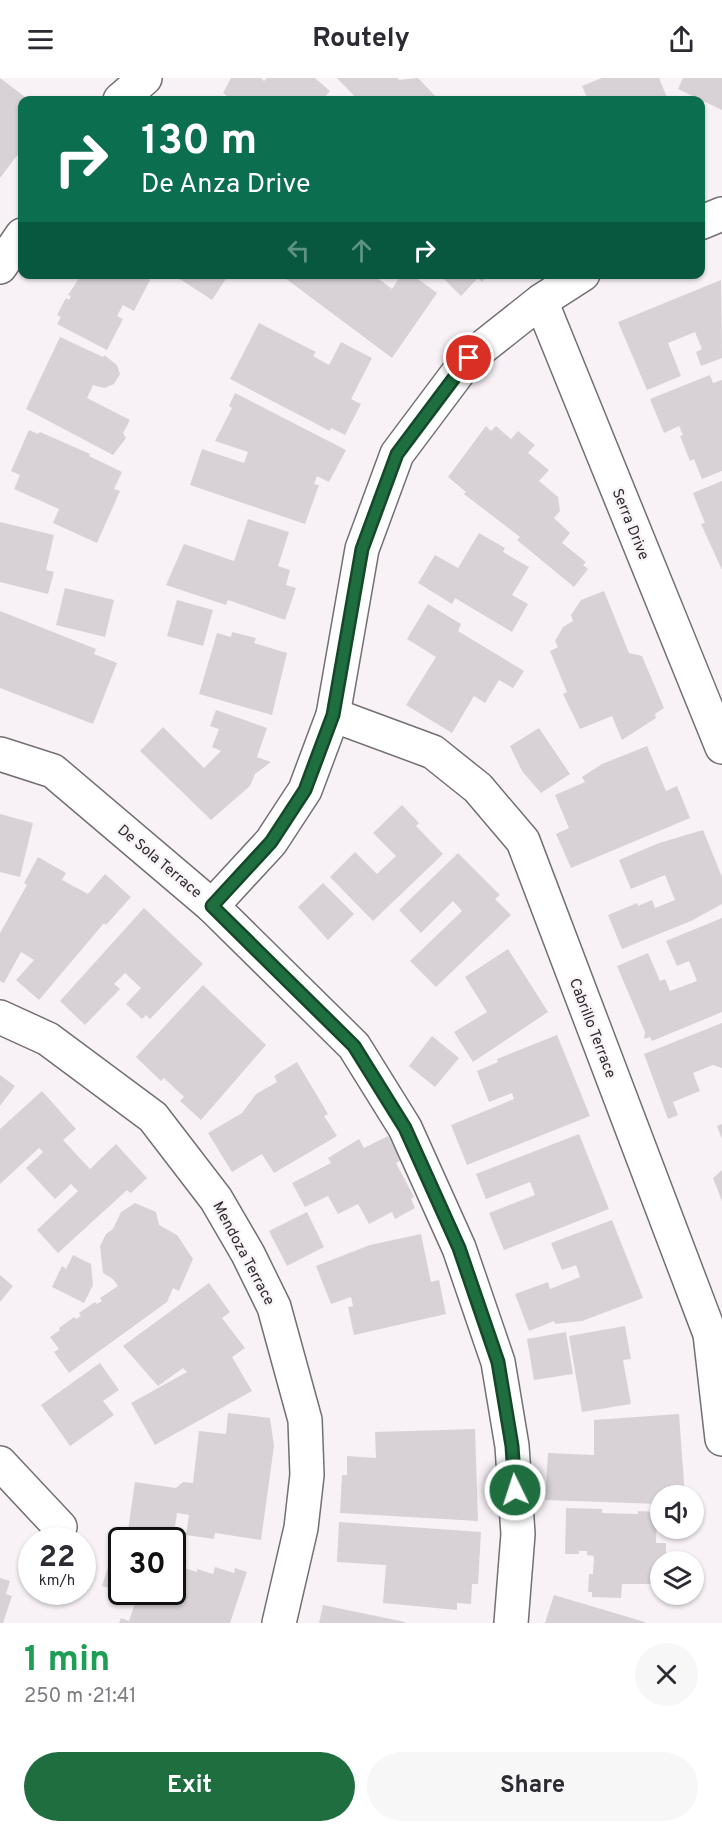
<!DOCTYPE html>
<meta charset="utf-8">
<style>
body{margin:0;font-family:Overpass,sans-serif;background:#f7f7f7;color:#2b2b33;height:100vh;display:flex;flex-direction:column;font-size:22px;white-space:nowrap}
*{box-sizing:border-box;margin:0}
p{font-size:20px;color:#7c7c81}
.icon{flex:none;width:33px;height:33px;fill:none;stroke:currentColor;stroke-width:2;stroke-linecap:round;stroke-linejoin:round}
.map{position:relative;height:1545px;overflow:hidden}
.panel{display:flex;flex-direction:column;background:#fff;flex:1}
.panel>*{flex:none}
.hud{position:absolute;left:18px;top:18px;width:687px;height:183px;border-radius:12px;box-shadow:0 2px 4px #0004;background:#0b6e4f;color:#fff;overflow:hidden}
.controls{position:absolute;left:650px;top:1407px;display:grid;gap:12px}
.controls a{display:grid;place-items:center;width:54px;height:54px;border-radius:50%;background:#fff;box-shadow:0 2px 4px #0004;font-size:30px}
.speed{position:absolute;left:18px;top:1449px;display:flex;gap:12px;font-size:30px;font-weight:700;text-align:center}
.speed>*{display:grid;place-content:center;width:78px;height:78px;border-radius:50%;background:#fff;box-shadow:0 2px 4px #0004;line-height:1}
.speed small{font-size:15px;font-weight:400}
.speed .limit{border:3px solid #111;border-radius:9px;background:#fff;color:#111}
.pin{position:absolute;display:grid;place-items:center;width:51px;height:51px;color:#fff;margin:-26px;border:3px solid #fff;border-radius:50%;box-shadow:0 2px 6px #0007}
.me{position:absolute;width:66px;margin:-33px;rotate:356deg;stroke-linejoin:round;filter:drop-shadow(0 0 4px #0008)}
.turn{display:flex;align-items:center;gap:21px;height:126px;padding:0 24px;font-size:27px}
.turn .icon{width:78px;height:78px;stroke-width:2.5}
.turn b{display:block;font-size:42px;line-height:51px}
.lanes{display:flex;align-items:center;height:57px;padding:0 24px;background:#0003;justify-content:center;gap:30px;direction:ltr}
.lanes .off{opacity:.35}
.round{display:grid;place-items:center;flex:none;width:63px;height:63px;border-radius:32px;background:#f7f7f7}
.overview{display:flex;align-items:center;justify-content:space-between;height:102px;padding:0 24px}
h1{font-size:36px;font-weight:700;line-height:45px;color:#1e9e55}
.cta{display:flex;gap:12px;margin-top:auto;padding:12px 24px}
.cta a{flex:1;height:69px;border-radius:36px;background:#1f6e3f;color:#fff;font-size:24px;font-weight:700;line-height:69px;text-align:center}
.cta a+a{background:#f7f7f7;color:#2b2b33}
header{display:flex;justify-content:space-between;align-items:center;height:78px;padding:0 24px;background:#fff;font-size:27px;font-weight:700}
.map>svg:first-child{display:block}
</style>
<header><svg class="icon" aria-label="menu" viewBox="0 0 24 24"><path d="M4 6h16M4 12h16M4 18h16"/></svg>Routely<svg class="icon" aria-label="share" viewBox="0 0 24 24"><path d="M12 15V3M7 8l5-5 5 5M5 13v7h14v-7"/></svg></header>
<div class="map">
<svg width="722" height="1545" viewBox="0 0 722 1545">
<rect width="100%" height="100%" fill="#f8f2f7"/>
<g fill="#d8d2d7">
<path d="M 0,0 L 29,22 L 22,22 L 22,71 L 0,100 Z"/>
<path d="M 231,0 L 261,0 L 264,3 L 267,0 L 315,0 L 330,13 L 322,22 L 232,22 L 223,15 Z"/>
<path d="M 337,0 L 397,0 L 399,2 L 418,0 L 438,21 L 358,22 Z"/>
<path d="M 602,0 L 659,0 L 668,22 L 588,22 L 582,8 Z"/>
<path d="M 683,0 L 722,0 L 722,32 L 678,11 Z"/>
<path d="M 82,196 L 139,196 L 150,202 L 134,233 L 123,227 L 117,238 L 123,241 L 107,272 L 57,246 L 61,239 L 57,237 L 66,220 L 69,222 L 71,218 L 68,217 Z"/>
<path d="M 172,196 L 229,196 L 212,222 Z"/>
<path d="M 287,196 L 344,196 L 349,200 L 352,196 L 372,196 L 392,211 L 402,196 L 411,196 L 437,215 L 392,280 L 285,200 Z"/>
<path d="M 439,196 L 490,196 L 482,204 L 478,200 L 461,218 Z"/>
<path d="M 721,202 L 722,280 L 701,288 L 696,274 L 702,271 L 695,254 L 668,265 L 681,298 L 647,312 L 618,244 Z"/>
<path d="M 259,245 L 316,274 L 313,278 L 329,287 L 341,264 L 372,280 L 351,321 L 361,326 L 345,357 L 331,350 L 330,353 L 230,301 Z"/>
<path d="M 60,259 L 103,279 L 104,277 L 117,287 L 120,296 L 114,306 L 104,310 L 93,307 L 87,320 L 130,342 L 123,355 L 126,360 L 113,377 L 26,331 Z"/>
<path d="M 710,297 L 713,305 L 722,302 L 722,393 L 702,401 L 694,381 L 690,383 L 680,358 L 683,357 L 679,348 L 664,355 L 650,321 Z"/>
<path d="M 235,315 L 346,372 L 329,404 L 317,398 L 314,406 L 319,407 L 305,446 L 190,407 L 202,371 L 244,385 L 248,374 L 215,363 L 232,330 L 229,328 Z"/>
<path d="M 486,348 L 491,353 L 496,348 L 511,361 L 518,353 L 535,367 L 528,375 L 549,392 L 539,403 L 558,419 L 560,433 L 554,440 L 570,455 L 562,465 L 586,484 L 583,487 L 588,491 L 574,509 L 517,462 L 520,459 L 464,416 L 466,414 L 448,399 Z"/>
<path d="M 29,352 L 38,356 L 40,354 L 90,376 L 89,378 L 122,394 L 114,411 L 120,413 L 97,465 L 53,445 L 59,431 L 14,411 L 20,397 L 11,393 Z"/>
<path d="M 722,403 L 722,492 L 701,446 L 705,445 L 693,415 Z"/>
<path d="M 248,441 L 289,454 L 278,488 L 290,492 L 286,507 L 296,510 L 285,542 L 228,522 L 226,527 L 166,507 L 184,466 L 234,483 Z"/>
<path d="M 0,444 L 54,457 L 46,492 L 54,494 L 48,516 L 0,504 Z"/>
<path d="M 479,455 L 505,470 L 503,474 L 529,489 L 512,517 L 528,526 L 512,554 L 455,520 L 452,526 L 418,505 L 435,477 L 458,490 Z"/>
<path d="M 65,510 L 114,522 L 105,559 L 56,547 Z"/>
<path d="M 604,513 L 629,575 L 642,578 L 664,630 L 655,636 L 656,640 L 622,662 L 612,638 L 580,651 L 563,616 L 567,614 L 550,573 L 558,569 L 555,563 L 563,549 L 573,543 L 571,537 L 581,522 Z"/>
<path d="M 177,522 L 213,532 L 203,568 L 167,558 Z"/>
<path d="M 428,526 L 461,546 L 458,553 L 524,593 L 513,610 L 499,602 L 485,625 L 474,618 L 452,655 L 406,627 L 436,579 L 407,561 Z"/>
<path d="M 0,533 L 96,571 L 94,576 L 117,585 L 93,646 L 0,610 Z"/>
<path d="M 232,554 L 256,560 L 254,565 L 287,575 L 272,637 L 199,616 L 217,555 L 231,559 Z"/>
<path d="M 216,632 L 267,650 L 257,679 L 271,684 L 255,696 L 250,708 L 211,742 L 140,673 L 163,649 L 204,690 L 221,673 L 212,669 L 219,651 L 210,648 Z"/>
<path d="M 539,650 L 570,696 L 541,715 L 522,693 L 510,668 Z"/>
<path d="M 647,668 L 666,713 L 677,708 L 690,740 L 571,790 L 556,756 L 569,750 L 555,717 L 585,704 L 582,699 L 602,686 Z"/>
<path d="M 402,727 L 419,745 L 416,748 L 443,776 L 373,843 L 330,799 L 355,774 L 377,796 L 396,778 L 373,755 Z"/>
<path d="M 0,736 L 33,745 L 20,799 L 0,794 Z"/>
<path d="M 703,752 L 722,799 L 722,826 L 691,843 L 622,871 L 608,837 L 637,825 L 638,828 L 652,822 L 655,830 L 675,822 L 665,797 L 631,811 L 619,782 L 659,765 Z"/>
<path d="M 458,775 L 500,817 L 495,821 L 511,837 L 436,909 L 410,883 L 462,833 L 453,823 L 421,855 L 399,832 Z"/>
<path d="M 38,779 L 66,795 L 62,802 L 88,816 L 105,796 L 131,819 L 106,847 L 104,845 L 39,922 L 16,902 L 34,882 L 21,874 L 4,905 L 0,903 L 0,855 L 27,807 L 24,805 Z"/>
<path d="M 323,805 L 354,836 L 328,862 L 298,829 Z"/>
<path d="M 144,830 L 203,886 L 150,941 L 146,937 L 142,941 L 126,926 L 141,910 L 125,895 L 114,906 L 120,911 L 85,947 L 60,923 Z"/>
<path d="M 722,840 L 722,934 L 652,963 L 650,959 L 644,961 L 645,954 L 617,888 L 648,875 L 660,903 L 665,901 L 670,913 L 697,903 L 689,883 L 677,888 L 666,863 Z"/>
<path d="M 508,871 L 548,934 L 473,984 L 454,954 L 487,934 L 465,899 Z"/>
<path d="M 203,907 L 266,967 L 201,1042 L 180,1023 L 184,1019 L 164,1000 L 161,1003 L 136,979 Z"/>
<path d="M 722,945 L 722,990 L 713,987 L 693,995 L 700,1013 L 673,1024 L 678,1037 L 668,1041 L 644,976 Z"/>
<path d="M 557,957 L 590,1038 L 467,1087 L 451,1047 L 514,1021 L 512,1015 L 489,1024 L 477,993 L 498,984 L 497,981 Z"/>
<path d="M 432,958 L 459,980 L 435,1009 L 409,988 Z"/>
<path d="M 297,984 L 328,1036 L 324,1038 L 337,1058 L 274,1095 L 262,1076 L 232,1094 L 208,1055 L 242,1035 L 256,1016 L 277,1004 L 274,998 Z"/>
<path d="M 0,997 L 15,1008 L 0,1028 Z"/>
<path d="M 42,1013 L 76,1051 L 63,1062 L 90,1091 L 116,1066 L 147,1100 L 131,1115 L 127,1112 L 58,1175 L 37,1152 L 78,1113 L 71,1106 L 55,1121 L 26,1090 L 43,1074 L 39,1070 L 0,1106 L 0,1051 Z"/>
<path d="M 722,1046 L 722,1061 L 717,1048 Z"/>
<path d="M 579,1056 L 609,1131 L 504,1172 L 489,1135 L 535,1117 L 530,1104 L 486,1121 L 476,1096 Z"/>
<path d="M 388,1058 L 401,1082 L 396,1085 L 414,1119 L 411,1121 L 415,1130 L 395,1141 L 392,1134 L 369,1146 L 358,1126 L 338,1136 L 328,1118 L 305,1129 L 292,1105 L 331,1085 L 328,1080 L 359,1061 L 364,1070 Z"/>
<path d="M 722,1092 L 722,1123 L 713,1100 Z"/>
<path d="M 135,1125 L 156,1134 L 159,1147 L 177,1157 L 193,1181 L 179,1213 L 173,1210 L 167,1224 L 69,1295 L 54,1274 L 59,1271 L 50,1259 L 60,1252 L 59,1250 L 74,1239 L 76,1241 L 81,1238 L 79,1235 L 95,1224 L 97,1226 L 102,1223 L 100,1220 L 118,1208 L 113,1201 L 103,1195 L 100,1168 L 106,1156 L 113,1151 L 121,1134 Z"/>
<path d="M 307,1134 L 324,1169 L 287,1188 L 269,1153 Z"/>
<path d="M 612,1142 L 643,1220 L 582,1243 L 555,1246 L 554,1243 L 529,1253 L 515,1216 L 548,1204 L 550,1211 L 580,1199 L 576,1187 L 562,1192 L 551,1165 Z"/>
<path d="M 421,1156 L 431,1204 L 439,1202 L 446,1236 L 354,1257 L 348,1229 L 353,1228 L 351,1219 L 331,1226 L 316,1188 L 370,1167 Z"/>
<path d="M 73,1177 L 91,1186 L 93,1207 L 84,1225 L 52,1209 L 62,1188 L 66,1191 Z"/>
<path d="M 0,1197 L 13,1208 L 0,1224 Z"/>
<path d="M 209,1205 L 230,1234 L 222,1240 L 245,1270 L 232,1279 L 252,1313 L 155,1367 L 131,1325 L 187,1294 L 183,1290 L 158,1308 L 123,1268 Z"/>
<path d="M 625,1248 L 631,1281 L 623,1282 L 631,1326 L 582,1334 L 569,1258 Z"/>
<path d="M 566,1254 L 573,1296 L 534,1302 L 527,1261 Z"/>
<path d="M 100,1285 L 119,1312 L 103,1323 L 114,1337 L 70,1368 L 41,1327 Z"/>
<path d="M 228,1335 L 270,1340 L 274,1368 L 261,1462 L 215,1455 L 214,1461 L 186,1457 L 189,1437 L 177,1435 L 173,1462 L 127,1459 L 135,1404 L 176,1410 L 183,1404 L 193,1405 L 199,1353 L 226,1356 Z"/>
<path d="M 679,1336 L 685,1418 L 660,1418 L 660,1426 L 545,1422 L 548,1375 L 594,1377 L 594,1342 Z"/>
<path d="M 475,1351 L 478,1443 L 340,1435 L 342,1397 L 347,1397 L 347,1378 L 376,1380 L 375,1354 Z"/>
<path d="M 566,1430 L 602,1431 L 602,1435 L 638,1436 L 638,1433 L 657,1434 L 656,1465 L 666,1465 L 666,1484 L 660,1484 L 660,1506 L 622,1506 L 621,1520 L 592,1519 L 592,1514 L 588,1514 L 589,1496 L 593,1496 L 594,1478 L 587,1477 L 587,1473 L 579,1473 L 579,1476 L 565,1476 Z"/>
<path d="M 339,1444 L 481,1454 L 478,1506 L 472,1506 L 471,1526 L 457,1525 L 457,1532 L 383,1525 L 386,1487 L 337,1484 Z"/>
<path d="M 115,1467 L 122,1469 L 122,1514 L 172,1514 L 172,1478 L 187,1483 L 184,1490 L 197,1494 L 197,1491 L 213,1496 L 215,1489 L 234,1495 L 235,1490 L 247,1494 L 230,1545 L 119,1545 L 121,1540 L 129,1543 L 137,1519 L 102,1508 Z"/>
<path d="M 0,1500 L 10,1503 L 6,1516 L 12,1518 L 3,1545 L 0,1545 Z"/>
<path d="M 554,1517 L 645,1544 L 645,1545 L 545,1545 Z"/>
<path d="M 323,1527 L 405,1544 L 405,1545 L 319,1545 Z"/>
</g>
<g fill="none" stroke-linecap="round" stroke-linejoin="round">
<defs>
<g id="minor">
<path d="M 120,22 L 145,0"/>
<path d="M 700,145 L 722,136"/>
<path d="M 0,189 L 22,157"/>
<path d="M 541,223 L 722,669"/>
<path d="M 333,637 L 433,674 L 478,710 L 523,763 L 710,1256 L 722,1361"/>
<path d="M 0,676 L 53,693 L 212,828 L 354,968 L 405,1050 L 459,1170 L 498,1284 L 512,1368 L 518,1456 L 511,1545"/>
<path d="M 212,828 L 271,764 L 305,712 L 333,637 L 362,471 L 397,376 L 469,280 L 541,223 L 583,196"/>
<path d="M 0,939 L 48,961 L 153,1039 L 216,1121 L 248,1176 L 274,1229 L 305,1342 L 307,1397 L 301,1450 L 279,1545"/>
<path d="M 0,1385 L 60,1449"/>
</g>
</defs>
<use href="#minor" stroke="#746f73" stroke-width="36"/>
<use href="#minor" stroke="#fff" stroke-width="33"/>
</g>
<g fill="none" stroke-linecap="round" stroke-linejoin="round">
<defs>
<path id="route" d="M 469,280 L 397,376 L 362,471 L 333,637 L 305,712 L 271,764 L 212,828 L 354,968 L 405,1050 L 459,1170 L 498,1284 L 512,1368 L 515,1412"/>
</defs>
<use href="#route" stroke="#144829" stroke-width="15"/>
<use href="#route" stroke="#1f6e3f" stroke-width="10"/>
</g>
<g text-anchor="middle" stroke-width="4.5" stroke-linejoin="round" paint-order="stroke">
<g font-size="15" fill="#2d2b2d" stroke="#f8f2f7">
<text transform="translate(631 446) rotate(68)" y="5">Serra Drive</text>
<text transform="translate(160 783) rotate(40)" y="5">De Sola Terrace</text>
<text transform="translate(593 950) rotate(69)" y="5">Cabrillo Terrace</text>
<text transform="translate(244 1175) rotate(62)" y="5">Mendoza Terrace</text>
</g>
</g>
</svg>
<div class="controls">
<a><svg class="icon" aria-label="sound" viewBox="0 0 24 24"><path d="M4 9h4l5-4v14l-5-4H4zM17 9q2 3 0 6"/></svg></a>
<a><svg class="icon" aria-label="layers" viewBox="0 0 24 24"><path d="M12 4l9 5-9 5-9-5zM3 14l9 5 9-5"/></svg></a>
</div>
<div class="speed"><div>22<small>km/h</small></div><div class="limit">30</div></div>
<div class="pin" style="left:469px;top:280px;background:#d93025"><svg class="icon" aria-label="arrive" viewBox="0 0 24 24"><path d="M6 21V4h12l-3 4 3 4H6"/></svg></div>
<svg class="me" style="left:515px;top:1412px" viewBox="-20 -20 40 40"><circle r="17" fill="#1f6e3f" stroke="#fff" stroke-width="3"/><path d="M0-11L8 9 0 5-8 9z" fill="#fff"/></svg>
<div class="hud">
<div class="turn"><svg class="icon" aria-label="right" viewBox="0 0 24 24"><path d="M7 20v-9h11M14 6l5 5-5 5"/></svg><div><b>130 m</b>De Anza Drive</div></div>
<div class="lanes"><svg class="icon off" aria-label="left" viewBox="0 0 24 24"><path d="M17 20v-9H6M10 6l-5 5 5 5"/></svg><svg class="icon off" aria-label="ahead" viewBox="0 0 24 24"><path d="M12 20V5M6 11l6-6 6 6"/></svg><svg class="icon" aria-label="right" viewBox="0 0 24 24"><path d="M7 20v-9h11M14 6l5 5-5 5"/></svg></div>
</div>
</div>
<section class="panel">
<div class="overview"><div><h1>1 min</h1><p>250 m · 21:41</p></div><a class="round"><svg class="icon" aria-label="close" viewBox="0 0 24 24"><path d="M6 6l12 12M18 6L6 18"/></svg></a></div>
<div class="cta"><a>Exit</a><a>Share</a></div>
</section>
